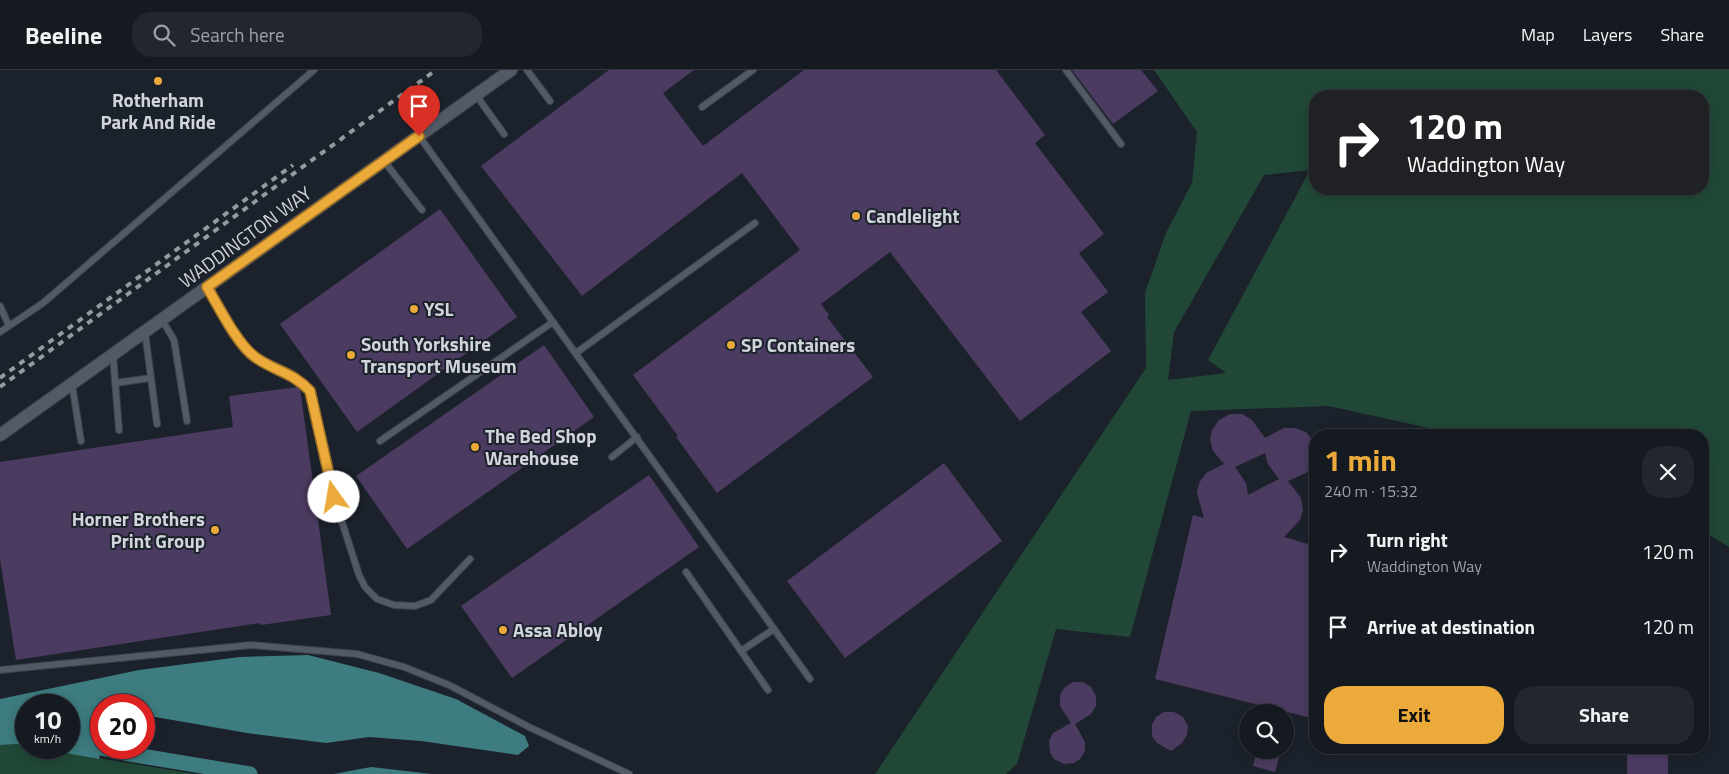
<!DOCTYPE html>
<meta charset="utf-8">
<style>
body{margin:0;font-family:"Titillium Web",sans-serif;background:#22272e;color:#f1f3f6;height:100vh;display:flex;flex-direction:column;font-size:19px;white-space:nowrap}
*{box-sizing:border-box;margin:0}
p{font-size:16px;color:#9da1a5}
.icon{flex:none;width:28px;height:28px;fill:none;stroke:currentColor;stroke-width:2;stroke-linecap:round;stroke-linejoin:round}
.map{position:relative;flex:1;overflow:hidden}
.side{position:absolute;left:1309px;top:359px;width:400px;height:325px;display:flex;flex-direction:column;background:#151a21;border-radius:20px;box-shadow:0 2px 12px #0003,0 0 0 1px #34383f}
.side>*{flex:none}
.top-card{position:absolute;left:1309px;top:20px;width:400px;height:105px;border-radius:20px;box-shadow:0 2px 12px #0003,0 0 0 1px #34383f;background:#202124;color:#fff;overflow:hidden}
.buttons{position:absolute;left:1239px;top:634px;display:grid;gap:10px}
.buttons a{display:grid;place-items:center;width:55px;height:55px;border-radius:50%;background:#151a21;box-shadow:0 2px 12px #0003,0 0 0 1px #34383f;font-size:25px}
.speed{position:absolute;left:15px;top:624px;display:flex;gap:10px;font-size:25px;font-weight:700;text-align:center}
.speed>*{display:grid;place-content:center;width:65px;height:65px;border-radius:50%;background:#151a21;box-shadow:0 2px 12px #0003,0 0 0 1px #34383f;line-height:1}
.speed small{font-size:12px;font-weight:400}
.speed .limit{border:8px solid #d22;background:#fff;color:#111}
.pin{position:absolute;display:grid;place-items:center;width:42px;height:42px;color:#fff;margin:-51px -21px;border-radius:50% 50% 50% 0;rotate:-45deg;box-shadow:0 0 5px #0007}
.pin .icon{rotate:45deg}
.me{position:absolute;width:55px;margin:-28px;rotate:347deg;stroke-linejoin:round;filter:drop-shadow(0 0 4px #0008)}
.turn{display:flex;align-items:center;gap:18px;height:105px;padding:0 15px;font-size:22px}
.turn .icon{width:65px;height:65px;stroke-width:2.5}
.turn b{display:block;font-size:35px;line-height:42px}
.round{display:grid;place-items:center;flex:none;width:52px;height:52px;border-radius:20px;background:#22272e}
.head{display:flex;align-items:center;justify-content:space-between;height:85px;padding:0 15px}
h1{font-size:30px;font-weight:700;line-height:38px;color:#ebaa39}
.button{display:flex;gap:10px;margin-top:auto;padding:10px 15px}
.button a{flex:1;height:58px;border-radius:20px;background:#ebaa39;color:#111;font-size:20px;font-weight:700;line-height:58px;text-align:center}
.button a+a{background:#22272e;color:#f1f3f6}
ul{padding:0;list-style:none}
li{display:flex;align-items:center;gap:15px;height:75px;padding:0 15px}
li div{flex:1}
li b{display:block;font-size:19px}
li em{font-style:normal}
header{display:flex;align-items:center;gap:30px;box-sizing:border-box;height:70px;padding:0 25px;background:#151a21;border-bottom:1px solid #34383f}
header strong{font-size:24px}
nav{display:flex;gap:28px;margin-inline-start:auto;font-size:18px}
.search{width:350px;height:45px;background:#22272e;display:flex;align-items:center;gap:12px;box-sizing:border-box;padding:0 18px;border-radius:20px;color:#9da1a5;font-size:19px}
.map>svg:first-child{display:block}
</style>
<header>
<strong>Beeline</strong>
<div class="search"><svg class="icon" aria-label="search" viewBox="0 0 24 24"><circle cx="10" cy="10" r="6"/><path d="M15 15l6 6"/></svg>Search here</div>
<nav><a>Map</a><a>Layers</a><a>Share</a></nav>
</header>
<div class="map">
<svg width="1729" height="704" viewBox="0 0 1729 704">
<rect width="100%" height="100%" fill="#1c222c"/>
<g fill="#214837" fill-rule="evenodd">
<path d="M 1154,0 L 1729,0 L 1729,477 L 1703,461 L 1702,365 L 1461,365 L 1329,336 L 1191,341 L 1130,567 L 1056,559 L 1017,694 L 1006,704 L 875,704 L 1146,298 L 1145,223 L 1166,163 L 1192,113 L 1197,62 ZM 1315,26 L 1702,26 L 1702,119 L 1315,119 ZM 1310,100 L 1208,290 L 1226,303 L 1168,310 L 1174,262 L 1264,105 Z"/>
<path d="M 18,674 L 26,676 L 26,678 L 37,678 L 195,704 L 0,704 L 0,675 Z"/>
</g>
<g fill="#3d7c80">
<path d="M 308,585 L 379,603 L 456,629 L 525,666 L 529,676 L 518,685 L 421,671 L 369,667 L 326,673 L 247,663 L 144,645 L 144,635 L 101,635 L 102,678 L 99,689 L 37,678 L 69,678 L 69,635 L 26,635 L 26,676 L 18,674 L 0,675 L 0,629 L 139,600 L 240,587 Z"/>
<path d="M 371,697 L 432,704 L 433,704 L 334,704 Z"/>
</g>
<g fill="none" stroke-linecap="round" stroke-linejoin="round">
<path stroke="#3d7c80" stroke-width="15" d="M 69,671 L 129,684 L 250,704"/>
</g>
<g fill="#4c3b61" fill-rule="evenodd">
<path d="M 609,0 L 694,0 L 663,23 L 703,76 L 804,0 L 996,0 L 1045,65 L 1035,73 L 1104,164 L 1079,183 L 1108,222 L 1081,242 L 1111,281 L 1020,351 L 890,182 L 821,234 L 829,245 L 827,247 L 873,307 L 717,423 L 676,367 L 678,366 L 633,305 L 800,180 L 742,103 L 582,226 L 481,96 Z"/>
<path d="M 1072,0 L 1141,0 L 1158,21 L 1113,54 Z"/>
<path d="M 440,139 L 517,247 L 357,362 L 280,254 Z"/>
<path d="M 544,275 L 594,347 L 407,479 L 356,406 Z"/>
<path d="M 298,317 L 300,318 L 331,545 L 261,555 L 260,553 L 16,590 L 0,489 L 0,392 L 233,357 L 229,326 Z"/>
<path d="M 1230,344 L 1242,344 L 1252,350 L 1265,368 L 1284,358 L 1296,358 L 1307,363 L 1314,373 L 1315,387 L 1313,395 L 1306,403 L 1288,411 L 1301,428 L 1303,440 L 1300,450 L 1284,467 L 1315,476 L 1315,649 L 1155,609 L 1193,445 L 1204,448 L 1197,423 L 1199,413 L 1206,403 L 1224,394 L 1213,381 L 1210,370 L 1212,360 L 1219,350 ZM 1265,383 L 1268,394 L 1279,409 L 1248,425 L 1246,413 L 1235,397 Z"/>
<path d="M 944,393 L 1002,471 L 845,588 L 787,511 Z"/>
<path d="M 649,405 L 699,477 L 512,608 L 461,536 Z"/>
<path d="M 1073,612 L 1083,612 L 1091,617 L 1096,626 L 1096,636 L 1091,644 L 1075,654 L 1085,672 L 1085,681 L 1080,689 L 1074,693 L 1064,694 L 1054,689 L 1050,682 L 1049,671 L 1053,663 L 1071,653 L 1060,636 L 1060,625 L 1064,618 Z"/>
<path d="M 1164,642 L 1174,642 L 1183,647 L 1188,656 L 1187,665 L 1182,673 L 1171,681 L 1157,673 L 1152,666 L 1152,655 L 1156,647 Z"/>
<rect x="1627" y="678" width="41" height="26"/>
<path d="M 1257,680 L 1281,680 L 1275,702 L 1253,696 Z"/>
</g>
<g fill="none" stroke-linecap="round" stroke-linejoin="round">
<defs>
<g id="service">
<path d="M 527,0 L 550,31"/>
<path d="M 1066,0 L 1121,74"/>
<path d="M 476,25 L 504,64"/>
<path d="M 702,37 L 753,0"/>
<path d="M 419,66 L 810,609"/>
<path d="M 384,91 L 422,140"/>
<path d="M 207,217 C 219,237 237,274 255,287 C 274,301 294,302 310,321 L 334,427 L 359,505 L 365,517 L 377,529 L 394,535 L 415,536 L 431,530 L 470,489"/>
<path d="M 0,236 L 9,256 L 0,262"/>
<path d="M 162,250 L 174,270 L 187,351"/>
<path d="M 9,256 L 43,233 L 314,0"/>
<path d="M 145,262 L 157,354"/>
<path d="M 576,283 L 755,153"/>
<path d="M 113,285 L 119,360"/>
<path d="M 115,313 L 151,308"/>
<path d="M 72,314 L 81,371"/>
<path d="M 380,371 L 553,252"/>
<path d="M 612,387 L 637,367"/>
<path d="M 686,502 L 741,581"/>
<path d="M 0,600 L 251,575 L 357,584 L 404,597 L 449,615 L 529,657 L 629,704"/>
<path d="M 768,620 L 741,581 L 774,559"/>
</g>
<path id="minor" d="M 0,365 L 511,0"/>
</defs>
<use href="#service" stroke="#3b3f48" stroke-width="8"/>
<use href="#minor" stroke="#3b3f48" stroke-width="14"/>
<use href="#service" stroke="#535a67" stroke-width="6"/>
<use href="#minor" stroke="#535a67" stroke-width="12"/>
<g stroke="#959aa2" stroke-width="4" stroke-dasharray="6 6" stroke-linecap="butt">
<path d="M 0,308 L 293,95"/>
<path d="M 0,317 L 436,0"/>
</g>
</g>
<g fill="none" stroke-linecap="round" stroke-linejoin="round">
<defs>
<path id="route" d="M 334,427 L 310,321 C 293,302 274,301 255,287 C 237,274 219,237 207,217 L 419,66"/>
</defs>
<use href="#route" stroke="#996e25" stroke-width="12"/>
<use href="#route" stroke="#ebaa39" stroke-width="9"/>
</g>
<g fill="#ebaa39" stroke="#1c222c" stroke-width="2">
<circle cx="158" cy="11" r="5"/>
<circle cx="856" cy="146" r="5"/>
<circle cx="414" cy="239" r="5"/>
<circle cx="731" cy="275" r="5"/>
<circle cx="351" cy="285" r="5"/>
<circle cx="475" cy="377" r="5"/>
<circle cx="215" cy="460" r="5"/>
<circle cx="503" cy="560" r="5"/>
</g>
<g text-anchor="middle" stroke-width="4" stroke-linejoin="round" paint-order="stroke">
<g font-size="19" font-weight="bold" fill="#d0d4db" stroke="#1c222c" text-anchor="start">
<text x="158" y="37" text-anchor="middle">Rotherham<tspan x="158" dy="22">Park And Ride</tspan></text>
<text x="866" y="153">Candlelight</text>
<text x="424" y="246">YSL</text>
<text x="361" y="281">South Yorkshire<tspan x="361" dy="22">Transport Museum</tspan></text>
<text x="741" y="282">SP Containers</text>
<text x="485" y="373">The Bed Shop<tspan x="485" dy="22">Warehouse</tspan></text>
<text x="205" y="456" text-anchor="end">Horner Brothers<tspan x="205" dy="22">Print Group</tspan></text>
<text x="513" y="567">Assa Abloy</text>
</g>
<g font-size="19" fill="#d0d4db" stroke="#1c222c">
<text transform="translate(245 167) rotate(-36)" y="7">WADDINGTON WAY</text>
</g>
</g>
</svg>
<div class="buttons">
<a><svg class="icon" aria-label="search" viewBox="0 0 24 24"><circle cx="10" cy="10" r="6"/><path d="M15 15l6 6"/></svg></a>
</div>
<div class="speed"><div>10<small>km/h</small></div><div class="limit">20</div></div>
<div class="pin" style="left:419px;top:66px;background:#d93025"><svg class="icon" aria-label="arrive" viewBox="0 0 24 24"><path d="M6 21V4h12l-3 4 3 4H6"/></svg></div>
<svg class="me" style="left:334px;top:427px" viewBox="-20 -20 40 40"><circle r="19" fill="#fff"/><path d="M0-13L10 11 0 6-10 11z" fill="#ebaa39"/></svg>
<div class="top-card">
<div class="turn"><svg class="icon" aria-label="right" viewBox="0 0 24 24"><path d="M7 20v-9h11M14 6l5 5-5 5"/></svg><div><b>120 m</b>Waddington Way</div></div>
</div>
<section class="side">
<div class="head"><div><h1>1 min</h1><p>240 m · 15:32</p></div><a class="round"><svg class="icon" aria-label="close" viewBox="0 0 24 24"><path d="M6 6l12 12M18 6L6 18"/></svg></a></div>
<ul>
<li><svg class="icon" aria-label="right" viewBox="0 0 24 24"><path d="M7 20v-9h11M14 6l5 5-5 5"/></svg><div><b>Turn right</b><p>Waddington Way</p></div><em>120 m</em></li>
<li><svg class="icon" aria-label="arrive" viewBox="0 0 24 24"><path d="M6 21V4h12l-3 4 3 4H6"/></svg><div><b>Arrive at destination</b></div><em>120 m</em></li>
</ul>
<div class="button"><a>Exit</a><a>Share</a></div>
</section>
</div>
